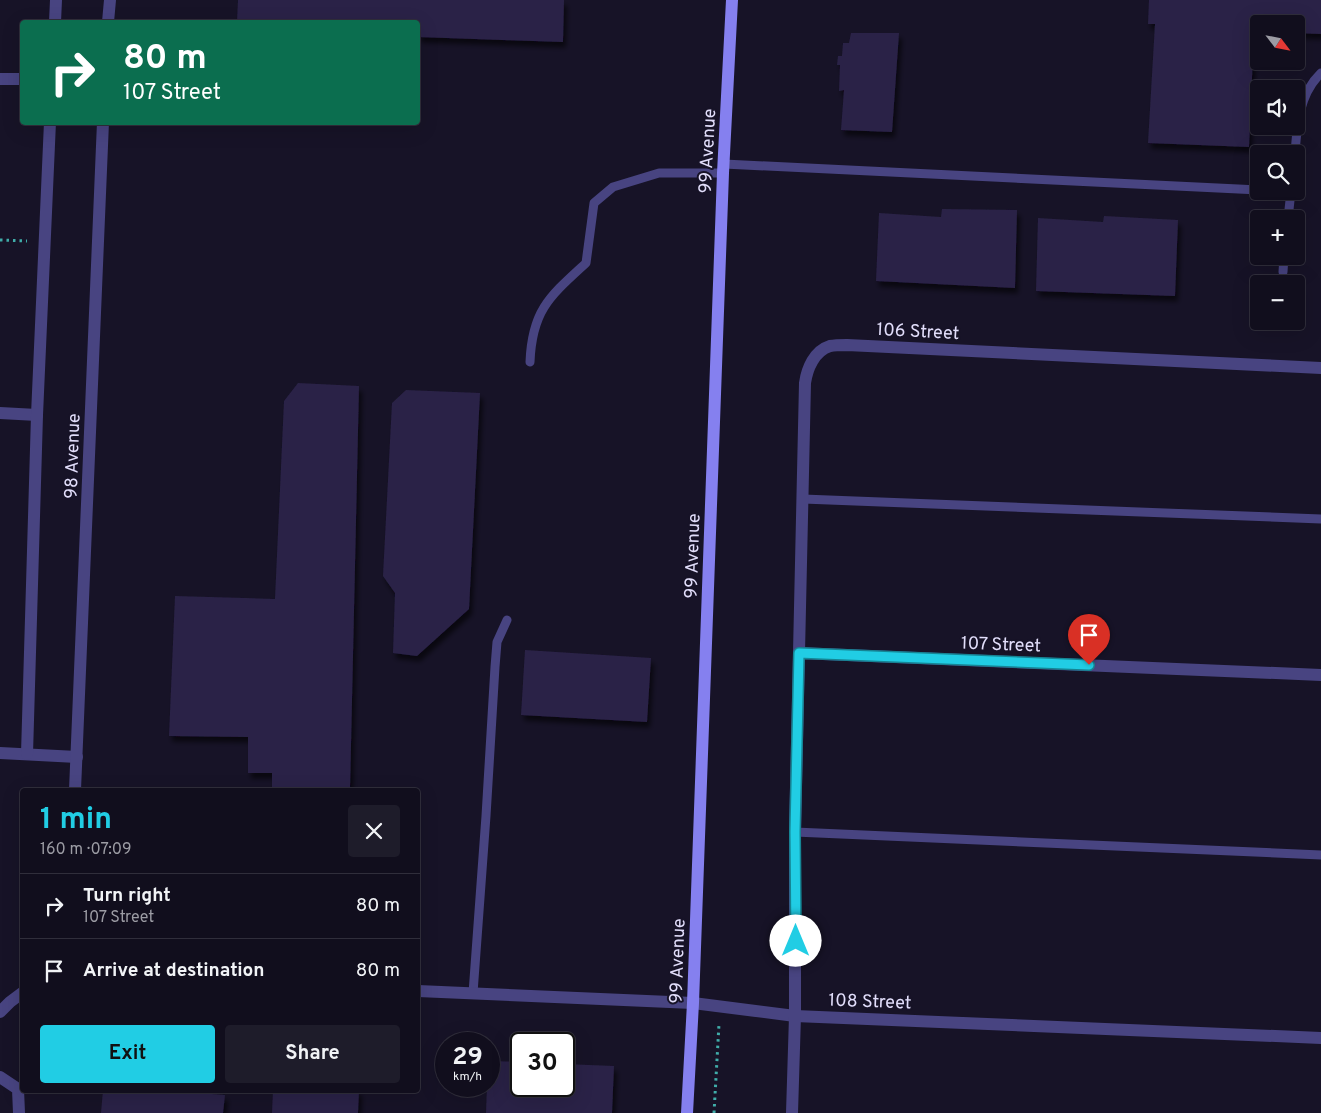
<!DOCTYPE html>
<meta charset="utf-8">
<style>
body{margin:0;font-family:Overpass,sans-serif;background:#1e1c2a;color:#f1f3f6;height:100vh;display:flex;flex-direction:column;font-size:19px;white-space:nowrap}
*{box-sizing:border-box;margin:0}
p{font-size:16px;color:#9c9ca4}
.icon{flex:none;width:28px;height:28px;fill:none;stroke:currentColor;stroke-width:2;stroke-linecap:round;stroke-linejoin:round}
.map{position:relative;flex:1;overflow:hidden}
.panel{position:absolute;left:20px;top:788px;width:400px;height:305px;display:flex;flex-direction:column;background:#110e1d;border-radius:5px;box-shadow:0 5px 20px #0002,0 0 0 1px #302e3b}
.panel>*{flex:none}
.top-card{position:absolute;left:20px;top:20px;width:400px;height:105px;border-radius:5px;box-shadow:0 5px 20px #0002,0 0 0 1px #302e3b;background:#0b6e4f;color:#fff;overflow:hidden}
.needle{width:32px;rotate:122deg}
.buttons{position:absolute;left:1250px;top:15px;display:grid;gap:10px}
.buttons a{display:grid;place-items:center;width:55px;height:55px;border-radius:5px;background:#110e1d;box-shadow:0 5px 20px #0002,0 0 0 1px #302e3b;font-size:25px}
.speed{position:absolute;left:435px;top:1032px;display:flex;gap:10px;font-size:25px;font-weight:700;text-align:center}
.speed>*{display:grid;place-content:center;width:65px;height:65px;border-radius:50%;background:#110e1d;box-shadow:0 5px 20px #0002,0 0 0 1px #302e3b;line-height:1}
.speed small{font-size:12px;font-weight:400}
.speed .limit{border:2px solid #111;border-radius:8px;background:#fff;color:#111}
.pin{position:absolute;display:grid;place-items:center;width:42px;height:42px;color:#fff;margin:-51px -21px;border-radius:50% 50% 50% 0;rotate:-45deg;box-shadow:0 0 5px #0007}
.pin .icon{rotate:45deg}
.me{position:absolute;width:55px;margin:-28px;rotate:0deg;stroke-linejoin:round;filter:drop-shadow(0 0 4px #0008)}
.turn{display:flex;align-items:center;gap:18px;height:105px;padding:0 20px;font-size:22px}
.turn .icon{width:65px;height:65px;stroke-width:2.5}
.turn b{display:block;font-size:35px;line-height:42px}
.round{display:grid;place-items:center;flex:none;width:52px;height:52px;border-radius:5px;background:#1e1c2a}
.head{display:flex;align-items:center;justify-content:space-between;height:85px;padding:0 20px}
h1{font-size:30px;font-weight:700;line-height:38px;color:#21cde4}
.primary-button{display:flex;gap:10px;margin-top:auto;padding:10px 20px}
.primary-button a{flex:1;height:58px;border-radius:5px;background:#21cde4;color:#111;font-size:20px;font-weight:700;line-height:58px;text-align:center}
.primary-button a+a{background:#1e1c2a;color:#f1f3f6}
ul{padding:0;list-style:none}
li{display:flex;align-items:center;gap:15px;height:65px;padding:0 20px;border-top:1px solid #302e3b}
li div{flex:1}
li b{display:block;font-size:19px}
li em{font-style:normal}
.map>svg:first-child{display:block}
</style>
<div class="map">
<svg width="1321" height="1113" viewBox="0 0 1321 1113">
<defs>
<filter id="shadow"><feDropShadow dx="3" dy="5.5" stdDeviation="2.5" flood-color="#0009"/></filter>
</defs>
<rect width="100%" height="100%" fill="#171327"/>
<g fill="#2a2246" filter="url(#shadow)">
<path d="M 238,0 L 564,0 L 563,42 L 418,37 L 418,22 L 237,22 Z"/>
<path d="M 1149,0 L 1321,0 L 1321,34 L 1296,33 L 1296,24 L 1259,24 L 1259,33 L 1254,32 L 1249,147 L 1148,143 L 1155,24 L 1148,24 Z"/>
<path d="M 851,33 L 899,33 L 892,132 L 841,130 L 844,90 L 839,91 L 840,65 L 837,65 L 838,56 L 842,56 L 843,43 L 849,43 Z"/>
<path d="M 942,209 L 1017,210 L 1015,288 L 876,281 L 879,213 L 941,217 Z"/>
<path d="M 1104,216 L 1178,220 L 1175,296 L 1036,291 L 1038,218 L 1103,222 Z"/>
<path d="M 298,383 L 359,386 L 350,790 L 272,790 L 272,773 L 248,773 L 248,737 L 169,736 L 175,596 L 275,599 L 284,401 Z"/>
<path d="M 406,390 L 480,393 L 469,609 L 417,656 L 393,653 L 395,593 L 383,576 L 392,403 Z"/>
<path d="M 525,650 L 651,658 L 647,722 L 521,715 Z"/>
<path d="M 489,1061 L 521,1062 L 521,1086 L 564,1086 L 564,1064 L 614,1066 L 612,1113 L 486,1113 L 487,1086 L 489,1086 Z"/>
<path d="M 103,1090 L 159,1090 L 225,1095 L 223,1113 L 101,1113 Z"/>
<path d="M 273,1090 L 359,1090 L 358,1113 L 272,1113 Z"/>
</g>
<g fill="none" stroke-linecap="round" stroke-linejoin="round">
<g stroke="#40ada9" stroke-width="3" stroke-dasharray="2.5 4" stroke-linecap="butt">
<path d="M 0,240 L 27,241"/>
<path d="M 714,1113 L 719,1024"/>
</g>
<g stroke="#484481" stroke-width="9">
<path d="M 1295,154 C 1297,125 1299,94 1321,73"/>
<path d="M 724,164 L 1259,190"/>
<path d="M 1288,219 L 1291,191"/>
<path d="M 1283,272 L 1284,256"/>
<path d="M 530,362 C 532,310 550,296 586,263 L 594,203 L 613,187 L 659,173 L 723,173"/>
<path d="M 803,499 L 1321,519"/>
<path d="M 795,832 L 1321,855"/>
<path d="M 473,993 L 486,816 L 495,667 L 497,642 L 507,620"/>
</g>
<g stroke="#484481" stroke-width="12">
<path d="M 55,22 L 56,0"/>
<path d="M 108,22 L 110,0"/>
<path d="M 0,79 L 22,79"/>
<path d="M 0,413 L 37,415"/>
<path d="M 799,653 L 1321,675"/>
<path d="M 0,753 L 77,757"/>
<path d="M 27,754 L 37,415 L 50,122"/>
<path d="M 75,790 L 103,122"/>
<path d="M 418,991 L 693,1003 L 795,1016 L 1321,1038"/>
<path d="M 0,1012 L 10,1002 L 22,993"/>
<path d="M 0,1077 L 18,1089 L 19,1113"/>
<path d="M 792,1113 L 795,1016 L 795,832 L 805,383 C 807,369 814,351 830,346 C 835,345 841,345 847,345 L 1321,368"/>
</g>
<path stroke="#8580ef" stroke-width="12" d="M 687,1113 L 693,1003 L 723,173 L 732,0"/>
</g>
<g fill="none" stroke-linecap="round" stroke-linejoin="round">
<defs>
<path id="route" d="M 796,941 L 795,832 L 799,653 L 1089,665"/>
</defs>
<use href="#route" stroke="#158594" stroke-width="12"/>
<use href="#route" stroke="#21cde4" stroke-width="9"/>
</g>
<g text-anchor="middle" stroke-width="4" stroke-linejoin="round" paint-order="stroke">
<g font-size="18" fill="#e2defb" stroke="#171327">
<text transform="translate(707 151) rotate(-87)" y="6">99 Avenue</text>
<text transform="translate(918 331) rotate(3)" y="6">106 Street</text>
<text transform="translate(72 456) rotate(-88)" y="6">98 Avenue</text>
<text transform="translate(692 556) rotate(-88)" y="6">99 Avenue</text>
<text transform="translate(1001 644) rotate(2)" y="6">107 Street</text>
<text transform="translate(677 961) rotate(-88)" y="6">99 Avenue</text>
<text transform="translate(870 1001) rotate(2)" y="6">108 Street</text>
</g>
</g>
</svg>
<div class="buttons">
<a><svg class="needle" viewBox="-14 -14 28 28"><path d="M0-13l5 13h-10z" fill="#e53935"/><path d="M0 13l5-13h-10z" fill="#9c9ca4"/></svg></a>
<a><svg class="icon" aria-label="sound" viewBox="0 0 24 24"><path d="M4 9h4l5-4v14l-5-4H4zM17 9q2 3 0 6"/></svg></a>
<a><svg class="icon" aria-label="search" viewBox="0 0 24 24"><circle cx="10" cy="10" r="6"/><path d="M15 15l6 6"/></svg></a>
<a>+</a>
<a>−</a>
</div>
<div class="speed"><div>29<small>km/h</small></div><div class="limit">30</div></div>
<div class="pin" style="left:1089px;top:665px;background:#d93025"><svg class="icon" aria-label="arrive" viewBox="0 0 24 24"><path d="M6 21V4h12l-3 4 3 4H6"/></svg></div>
<svg class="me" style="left:796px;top:941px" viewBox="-20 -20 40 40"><circle r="19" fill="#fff"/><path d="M0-13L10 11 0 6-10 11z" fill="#21cde4"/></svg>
<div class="top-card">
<div class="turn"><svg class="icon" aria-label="right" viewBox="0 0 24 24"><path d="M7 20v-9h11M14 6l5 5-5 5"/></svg><div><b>80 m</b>107 Street</div></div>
</div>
<section class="panel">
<div class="head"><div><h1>1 min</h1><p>160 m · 07:09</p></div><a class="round"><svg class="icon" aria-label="close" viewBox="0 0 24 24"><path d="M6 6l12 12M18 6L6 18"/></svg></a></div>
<ul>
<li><svg class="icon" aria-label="right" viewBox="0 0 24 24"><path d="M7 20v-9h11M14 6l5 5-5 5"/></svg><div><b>Turn right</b><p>107 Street</p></div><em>80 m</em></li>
<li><svg class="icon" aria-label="arrive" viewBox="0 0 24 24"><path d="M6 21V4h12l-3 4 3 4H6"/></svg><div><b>Arrive at destination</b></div><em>80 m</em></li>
</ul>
<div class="primary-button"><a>Exit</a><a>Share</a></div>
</section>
</div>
